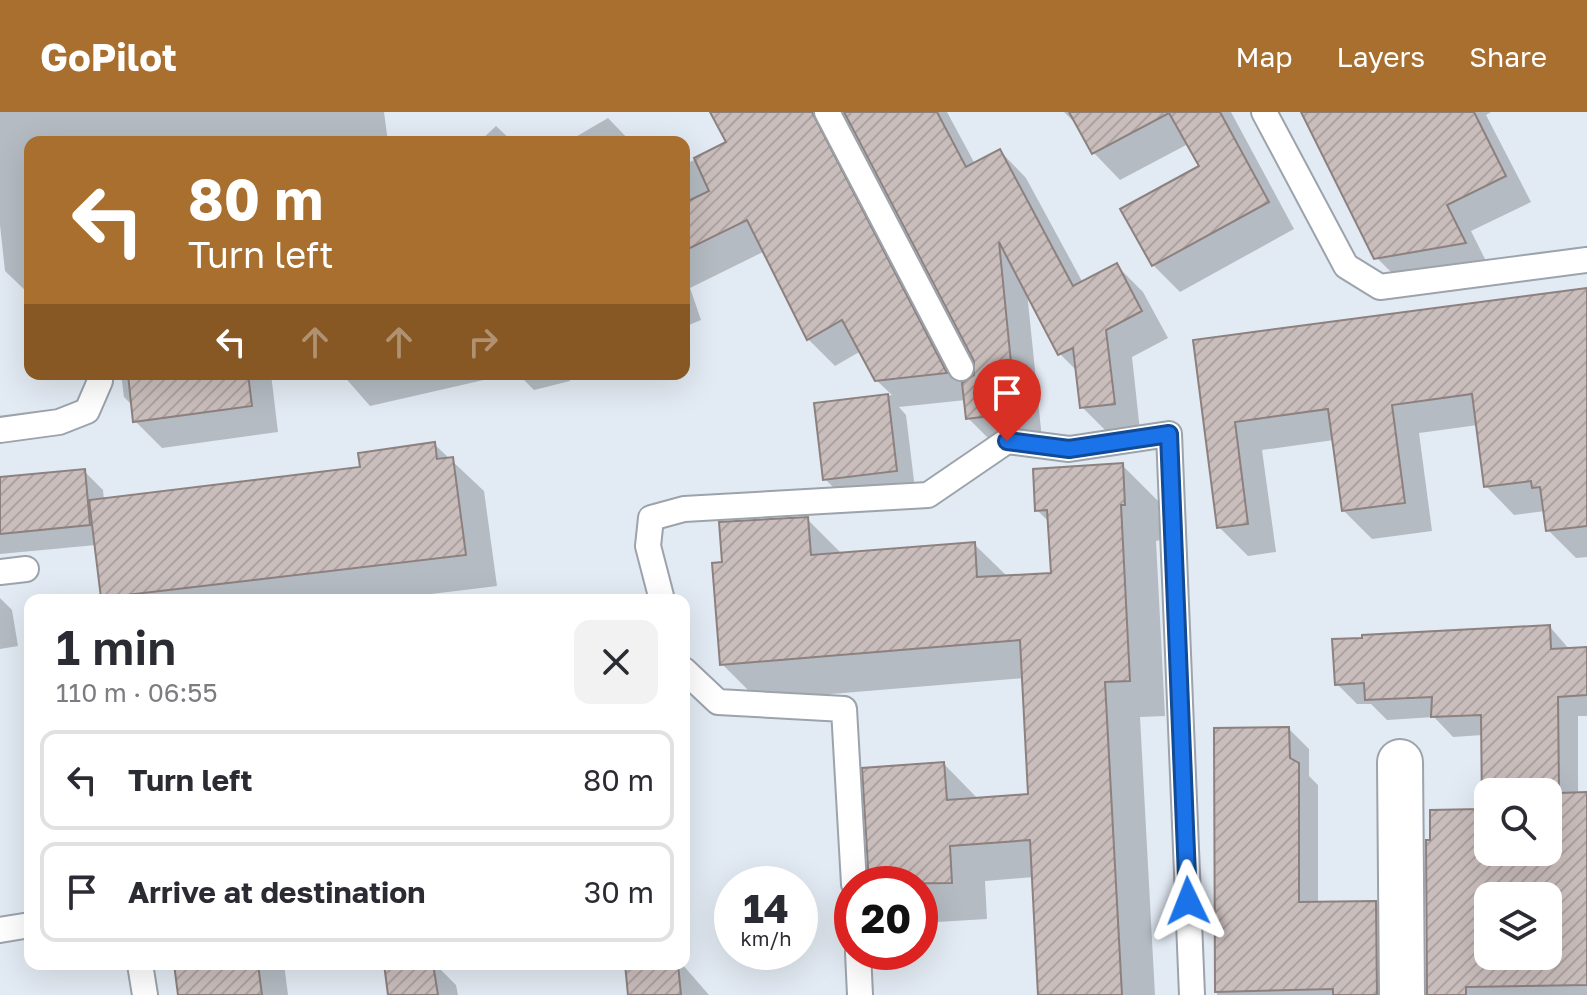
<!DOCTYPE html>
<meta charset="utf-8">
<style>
body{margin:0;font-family:"Golos Text",sans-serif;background:#f2f2f3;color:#2b2b33;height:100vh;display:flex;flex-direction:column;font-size:30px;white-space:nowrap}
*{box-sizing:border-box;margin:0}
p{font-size:26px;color:#7c7c81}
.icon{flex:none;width:44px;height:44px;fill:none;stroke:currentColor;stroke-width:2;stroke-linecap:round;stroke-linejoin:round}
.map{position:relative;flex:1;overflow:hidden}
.side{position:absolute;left:24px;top:482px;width:666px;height:376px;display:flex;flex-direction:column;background:#fff;border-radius:16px;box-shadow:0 8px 32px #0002}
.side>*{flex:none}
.banner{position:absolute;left:24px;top:24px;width:666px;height:244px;border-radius:16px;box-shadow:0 8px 32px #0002;background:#a96f2e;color:#fff;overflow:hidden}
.tools{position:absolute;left:1474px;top:666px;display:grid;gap:16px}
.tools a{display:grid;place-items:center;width:88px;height:88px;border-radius:16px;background:#fff;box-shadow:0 8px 32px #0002;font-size:40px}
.speed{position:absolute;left:714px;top:754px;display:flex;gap:16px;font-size:40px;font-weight:700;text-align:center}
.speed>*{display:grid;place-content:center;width:104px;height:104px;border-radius:50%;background:#fff;box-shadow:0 8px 32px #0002;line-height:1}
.speed small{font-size:20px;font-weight:400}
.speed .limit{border:12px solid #d22;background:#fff;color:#111}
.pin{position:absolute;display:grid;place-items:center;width:68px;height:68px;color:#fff;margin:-82px -34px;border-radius:50% 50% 50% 0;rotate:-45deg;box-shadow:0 0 8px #0007}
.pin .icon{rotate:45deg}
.me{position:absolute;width:88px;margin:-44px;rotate:358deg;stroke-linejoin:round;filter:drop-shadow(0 0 6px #0008)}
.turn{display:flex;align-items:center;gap:28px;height:168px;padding:0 32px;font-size:36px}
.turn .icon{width:104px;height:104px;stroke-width:2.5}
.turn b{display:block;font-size:56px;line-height:68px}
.lanes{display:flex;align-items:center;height:76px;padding:0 32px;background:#0003;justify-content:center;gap:40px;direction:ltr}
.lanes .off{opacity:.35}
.round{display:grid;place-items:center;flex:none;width:84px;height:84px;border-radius:16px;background:#f2f2f3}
.head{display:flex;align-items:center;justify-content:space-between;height:136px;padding:0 32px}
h1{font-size:48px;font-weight:600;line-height:60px}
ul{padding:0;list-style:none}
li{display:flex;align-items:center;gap:24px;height:100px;margin:0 16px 12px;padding:0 16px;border:4px solid #e1e1e2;border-radius:16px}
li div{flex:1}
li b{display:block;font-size:30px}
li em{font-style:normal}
header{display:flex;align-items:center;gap:48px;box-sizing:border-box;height:112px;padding:0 40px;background:#a96f2e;color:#fff}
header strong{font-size:38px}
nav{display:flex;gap:44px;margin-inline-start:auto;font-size:28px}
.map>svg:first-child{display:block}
</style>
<header>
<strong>GoPilot</strong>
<nav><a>Map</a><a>Layers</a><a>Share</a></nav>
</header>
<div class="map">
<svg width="1587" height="883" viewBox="0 0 1587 883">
<defs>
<pattern id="building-hatch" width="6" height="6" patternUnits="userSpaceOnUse" patternTransform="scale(2)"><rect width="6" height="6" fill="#cabebc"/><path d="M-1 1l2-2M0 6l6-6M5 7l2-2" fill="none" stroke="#aca2a1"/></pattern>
</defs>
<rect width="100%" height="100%" fill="#e2eaf3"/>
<g fill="#0003" fill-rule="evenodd">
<path d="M 0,0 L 384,0 L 388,30 L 30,30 L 30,183 L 5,159 L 0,113 Z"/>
<path d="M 712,0 L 947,0 L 975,52 L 1000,39 L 1026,66 L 1083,171 L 1116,153 L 1143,180 L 1168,226 L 1132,245 L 1140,319 L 1109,322 L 1082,295 L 1078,260 L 1060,242 L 1027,180 L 1042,327 L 995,333 L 968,306 L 966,288 L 899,295 L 906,303 L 915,377 L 844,386 L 825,367 L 816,293 L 892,283 L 876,268 L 861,239 L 835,254 L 808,227 L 765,139 L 690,176 L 701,208 L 684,215 L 684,53 L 728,31 ZM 853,12 L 976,249 L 976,264 L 964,272 L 840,35 L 840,20 Z"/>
<path d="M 1064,0 L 1231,0 L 1294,117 L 1180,180 L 1153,153 L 1202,55 L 1188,32 L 1120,68 L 1094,41 L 1080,16 Z"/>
<path d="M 1302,0 L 1491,0 L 1486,3 L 1531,90 L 1471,119 L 1490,157 L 1402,171 L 1376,145 Z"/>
<path d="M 608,6 L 631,30 L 567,30 Z"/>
<path d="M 496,14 L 513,30 L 479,30 Z"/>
<path d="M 1587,178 L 1587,445 L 1576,446 L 1548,418 L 1545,399 L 1514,403 L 1486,374 L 1478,313 L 1419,321 L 1432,419 L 1372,427 L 1343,398 L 1334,328 L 1262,338 L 1276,440 L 1248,444 L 1219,415 L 1195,230 Z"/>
<path d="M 121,262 L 271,262 L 278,320 L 162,336 L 135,309 L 134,295 L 124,285 Z"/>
<path d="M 342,262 L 510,262 L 370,294 Z"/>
<path d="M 518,262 L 569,262 L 570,269 L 534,278 Z"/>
<path d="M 434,332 L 484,379 L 497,474 L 382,488 L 103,488 L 96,433 L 0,442 L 0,367 L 84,359 L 103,378 L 104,388 L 362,357 Z"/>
<path d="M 1122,353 L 1158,389 L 1160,428 L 1156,429 L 1165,604 L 1140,605 L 1155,883 L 1040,883 L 1034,765 L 985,769 L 987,807 L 920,811 L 920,772 L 870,772 L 864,658 L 944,652 L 979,688 L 1030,684 L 1024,566 L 758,588 L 722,552 L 725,451 L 807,407 L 842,442 L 974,432 L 1008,465 L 1053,463 L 1050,411 L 1037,398 Z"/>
<path d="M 0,486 L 12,498 L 18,534 L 0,537 Z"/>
<path d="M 1550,515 L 1570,538 L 1587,537 L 1587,604 L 1578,604 L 1578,683 L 1587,682 L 1587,883 L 1429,883 L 1484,699 L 1483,623 L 1453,625 L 1434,605 L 1387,608 L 1371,592 L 1357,592 L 1337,572 ZM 1488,680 L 1548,680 L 1548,740 L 1488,740 ZM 1488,784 L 1548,784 L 1548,844 L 1488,844 Z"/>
<path d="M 1289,617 L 1309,637 L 1309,664 L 1318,673 L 1318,792 L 1375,791 L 1396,811 L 1398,883 L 1217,883 L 1216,618 Z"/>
<path d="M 176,852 L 284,852 L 288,883 L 180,883 Z"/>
<path d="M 404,852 L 435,852 L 456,873 L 458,883 L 390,883 Z"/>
<path d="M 627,852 L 682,852 L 709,883 L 630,883 Z"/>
</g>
<g fill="url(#building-hatch)" stroke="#8c817f" stroke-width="2" fill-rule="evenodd">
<path d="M 710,0 L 812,0 L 947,261 L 875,269 L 842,208 L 807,228 L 747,108 L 684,139 L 684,91 L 709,79 L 694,46 L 726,30 Z"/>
<path d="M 844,0 L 937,0 L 966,55 L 1000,37 L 1073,174 L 1117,151 L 1142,199 L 1106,218 L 1115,292 L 1080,296 L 1073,236 L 1058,243 L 999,130 L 1016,301 L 966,307 L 962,271 L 974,263 L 974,249 Z"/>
<path d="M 1069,0 L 1220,0 L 1269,90 L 1152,154 L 1120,97 L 1199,54 L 1169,1 L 1092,42 Z"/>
<path d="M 1301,0 L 1474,0 L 1506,64 L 1447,93 L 1466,131 L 1374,147 Z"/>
<path d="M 1587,176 L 1587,414 L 1546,419 L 1540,375 L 1532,376 L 1531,369 L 1484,375 L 1472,282 L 1392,293 L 1405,391 L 1342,399 L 1328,297 L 1235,310 L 1248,412 L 1217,416 L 1193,228 Z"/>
<path d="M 128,262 L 248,262 L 252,294 L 133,310 Z"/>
<path d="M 888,282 L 897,359 L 823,368 L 814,291 Z"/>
<path d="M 435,330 L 437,347 L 453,345 L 466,443 L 101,486 L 89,388 L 360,355 L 358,341 Z"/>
<path d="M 1123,351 L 1125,393 L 1121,393 L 1130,569 L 1105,570 L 1122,883 L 1038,883 L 1030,728 L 950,734 L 952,771 L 869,772 L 862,656 L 944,650 L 947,688 L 1028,682 L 1020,528 L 720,553 L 712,451 L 722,450 L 719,410 L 808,405 L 811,443 L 975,430 L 977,465 L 1051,461 L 1047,398 L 1035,399 L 1033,357 Z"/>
<path d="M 85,357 L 90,413 L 0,422 L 0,365 Z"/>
<path d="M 1550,513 L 1551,537 L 1587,535 L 1587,583 L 1558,585 L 1559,681 L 1587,680 L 1587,873 L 1466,875 L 1466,883 L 1427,883 L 1426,728 L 1430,728 L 1430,698 L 1482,697 L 1481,603 L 1431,605 L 1432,585 L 1365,588 L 1364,571 L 1335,573 L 1332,527 L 1362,526 L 1362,523 ZM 1488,680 L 1548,680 L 1548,740 L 1488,740 ZM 1488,784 L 1548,784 L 1548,844 L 1488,844 Z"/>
<path d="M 1289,615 L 1290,646 L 1299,651 L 1299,790 L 1376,789 L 1377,883 L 1333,883 L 1333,877 L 1215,880 L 1214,616 Z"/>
<path d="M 174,852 L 258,852 L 262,883 L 178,883 Z"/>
<path d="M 384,852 L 433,852 L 438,883 L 388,883 Z"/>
<path d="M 625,852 L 678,852 L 681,883 L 628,883 Z"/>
</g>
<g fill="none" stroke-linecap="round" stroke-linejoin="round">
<defs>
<g id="service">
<path d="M 827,0 L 961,256"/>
<path d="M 1264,0 L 1346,154 L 1380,175 L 1587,148"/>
<path d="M 0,318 L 59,310 L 87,299 L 100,269 L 100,262"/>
<path d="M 0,460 L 26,457"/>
<path d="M 662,488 L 648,434 L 651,406 L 684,397 L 928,383 L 1007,329 L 1069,337 L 1169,322 L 1192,883"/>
<path d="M 684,558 L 718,590 L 844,597 L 854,772"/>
<path d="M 0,818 L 30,813"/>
<path d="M 858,840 L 860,883"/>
<path d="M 140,852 L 145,883"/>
</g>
<path id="minor" d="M 1400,650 L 1402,883"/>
</defs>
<use href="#service" stroke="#9ca3ab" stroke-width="28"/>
<use href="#minor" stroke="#9ca3ab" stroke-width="48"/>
<use href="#service" stroke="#fff" stroke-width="24"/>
<use href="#minor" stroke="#fff" stroke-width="44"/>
</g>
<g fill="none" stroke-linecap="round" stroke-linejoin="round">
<defs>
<path id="route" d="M 1007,329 L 1069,337 L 1169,322 L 1188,789"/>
</defs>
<use href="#route" stroke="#114b97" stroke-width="20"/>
<use href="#route" stroke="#1a73e8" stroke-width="14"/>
</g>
</svg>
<div class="tools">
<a><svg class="icon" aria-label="search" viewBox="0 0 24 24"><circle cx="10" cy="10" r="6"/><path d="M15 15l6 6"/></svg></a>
<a><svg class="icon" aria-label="layers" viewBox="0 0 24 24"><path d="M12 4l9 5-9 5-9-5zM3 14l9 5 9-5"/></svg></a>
</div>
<div class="speed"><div>14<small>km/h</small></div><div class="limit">20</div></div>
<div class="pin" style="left:1007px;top:329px;background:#d93025"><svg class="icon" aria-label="arrive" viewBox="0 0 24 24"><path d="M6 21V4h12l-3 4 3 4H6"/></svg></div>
<svg class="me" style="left:1188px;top:789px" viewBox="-20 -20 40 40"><path d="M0-17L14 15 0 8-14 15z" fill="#1a73e8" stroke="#fff" stroke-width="4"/></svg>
<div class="banner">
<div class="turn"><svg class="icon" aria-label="left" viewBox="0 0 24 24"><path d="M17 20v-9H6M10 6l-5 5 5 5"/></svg><div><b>80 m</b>Turn left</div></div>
<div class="lanes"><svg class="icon" aria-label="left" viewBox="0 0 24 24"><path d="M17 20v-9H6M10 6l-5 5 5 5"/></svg><svg class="icon off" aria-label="ahead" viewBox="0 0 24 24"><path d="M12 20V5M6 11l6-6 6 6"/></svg><svg class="icon off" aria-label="ahead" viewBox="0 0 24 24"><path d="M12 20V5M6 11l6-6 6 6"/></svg><svg class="icon off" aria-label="right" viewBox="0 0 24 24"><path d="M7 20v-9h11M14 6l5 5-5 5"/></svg></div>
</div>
<section class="side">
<div class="head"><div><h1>1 min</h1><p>110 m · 06:55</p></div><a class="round"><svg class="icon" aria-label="close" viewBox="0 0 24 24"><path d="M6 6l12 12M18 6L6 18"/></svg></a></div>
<ul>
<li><svg class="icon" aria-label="left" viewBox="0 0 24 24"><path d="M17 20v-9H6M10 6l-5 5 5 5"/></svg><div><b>Turn left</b></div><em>80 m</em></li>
<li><svg class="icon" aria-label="arrive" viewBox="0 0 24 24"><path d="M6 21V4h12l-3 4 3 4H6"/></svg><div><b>Arrive at destination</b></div><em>30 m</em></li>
</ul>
</section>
</div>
